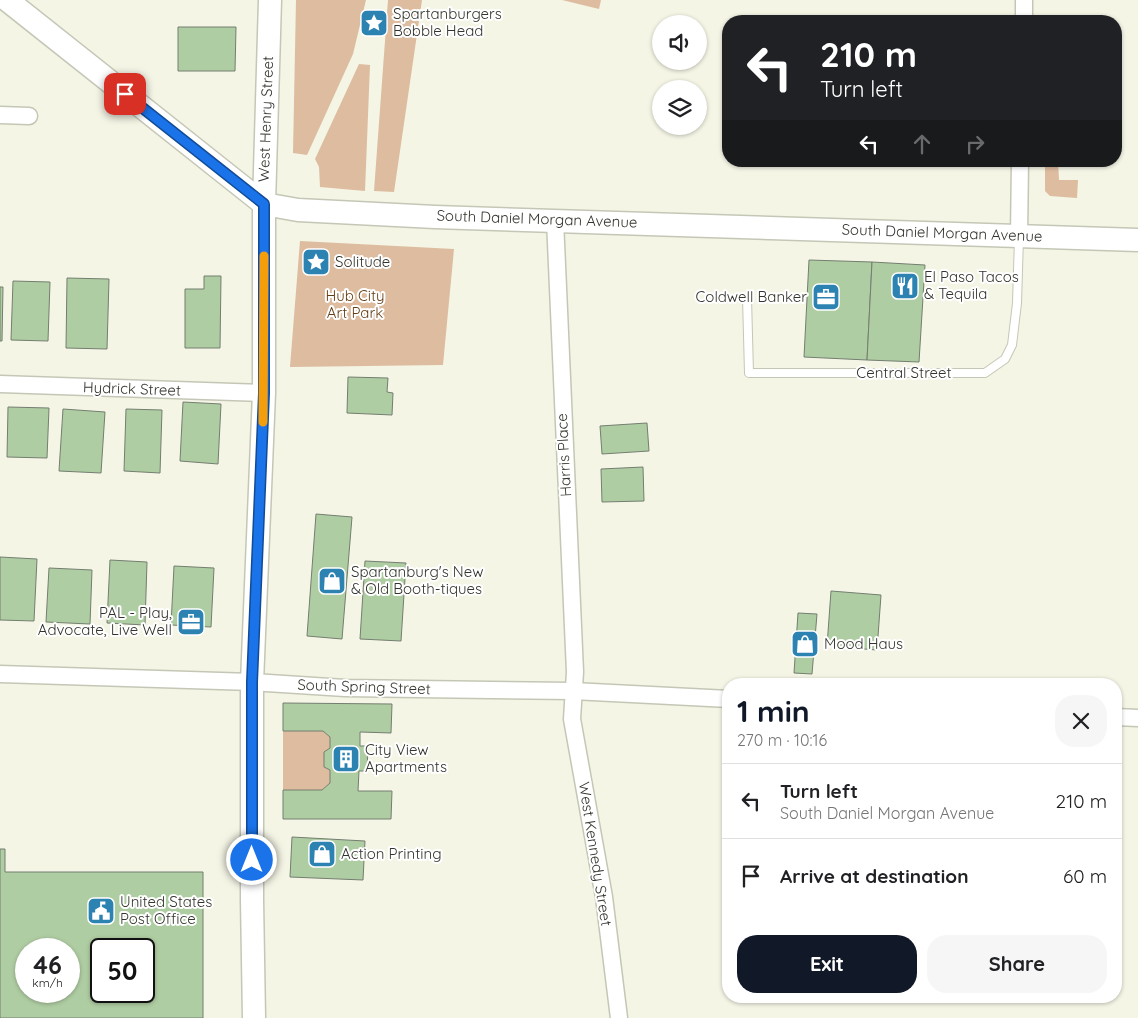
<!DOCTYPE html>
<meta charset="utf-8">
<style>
body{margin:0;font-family:Quicksand,sans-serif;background:#f6f6f6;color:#202124;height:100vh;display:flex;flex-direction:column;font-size:19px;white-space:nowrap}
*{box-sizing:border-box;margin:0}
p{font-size:16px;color:#757577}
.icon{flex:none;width:28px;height:28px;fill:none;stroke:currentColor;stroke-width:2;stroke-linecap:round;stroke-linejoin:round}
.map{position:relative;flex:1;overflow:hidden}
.panel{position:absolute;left:722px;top:678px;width:400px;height:325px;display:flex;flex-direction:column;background:#fff;border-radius:20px;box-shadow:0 1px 4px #0004}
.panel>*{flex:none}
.banner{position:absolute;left:722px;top:15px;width:400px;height:152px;border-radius:20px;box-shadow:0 1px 4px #0004;background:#202124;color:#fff;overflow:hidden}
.fabs{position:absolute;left:652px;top:15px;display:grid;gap:10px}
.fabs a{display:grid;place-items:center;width:55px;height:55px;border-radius:50%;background:#fff;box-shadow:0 1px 4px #0004;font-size:25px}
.speed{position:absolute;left:15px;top:938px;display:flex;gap:10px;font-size:25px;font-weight:700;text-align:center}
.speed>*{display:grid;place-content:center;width:65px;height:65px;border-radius:50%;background:#fff;box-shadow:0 1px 4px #0004;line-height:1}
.speed small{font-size:12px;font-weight:400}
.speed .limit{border:2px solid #111;border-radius:8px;background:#fff;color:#111}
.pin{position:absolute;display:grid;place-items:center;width:42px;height:42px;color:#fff;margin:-21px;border-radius:10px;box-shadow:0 2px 8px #0006}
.me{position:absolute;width:55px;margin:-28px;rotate:0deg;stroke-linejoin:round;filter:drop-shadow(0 0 4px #0008)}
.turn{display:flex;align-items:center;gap:18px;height:105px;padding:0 15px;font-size:22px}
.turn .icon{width:65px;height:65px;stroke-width:2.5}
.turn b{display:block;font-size:35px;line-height:42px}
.lanes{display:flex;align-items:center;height:48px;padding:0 15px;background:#0003;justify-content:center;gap:25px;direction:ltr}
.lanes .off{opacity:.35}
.round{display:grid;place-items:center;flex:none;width:52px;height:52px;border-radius:20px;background:#f6f6f6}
.headline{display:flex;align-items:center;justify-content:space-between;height:85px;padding:0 15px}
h1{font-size:30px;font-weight:800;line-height:38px;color:#111827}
.action{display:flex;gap:10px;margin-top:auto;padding:10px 15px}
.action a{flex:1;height:58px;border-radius:20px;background:#111827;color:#fff;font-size:20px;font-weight:800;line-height:58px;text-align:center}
.action a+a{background:#f6f6f6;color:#202124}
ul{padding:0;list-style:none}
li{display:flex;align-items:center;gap:15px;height:75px;padding:0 15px;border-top:1px solid #e0e0e0}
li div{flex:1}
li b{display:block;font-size:19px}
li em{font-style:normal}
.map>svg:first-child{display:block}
</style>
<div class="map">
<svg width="1138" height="1018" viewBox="0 0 1138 1018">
<rect width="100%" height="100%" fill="#f4f5e5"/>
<g fill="#ddbca0">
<path d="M 296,0 L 366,0 L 353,54 L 307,155 L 293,153 Z"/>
<path d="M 388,0 L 422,0 L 394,192 L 374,191 Z"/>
<path d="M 562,0 L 601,0 L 599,9 Z"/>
<path d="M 359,64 L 370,65 L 365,191 L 320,187 L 319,167 L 315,159 Z"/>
<path d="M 1045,161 L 1058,161 L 1059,180 L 1078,180 L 1077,198 L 1050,196 L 1045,191 Z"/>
<path d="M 300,241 L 454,249 L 443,365 L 290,367 Z"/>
<path d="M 283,731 L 323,731 L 330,737 L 330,748 L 324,752 L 324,767 L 330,770 L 330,783 L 322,790 L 283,790 Z"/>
</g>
<g fill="#afcda2" stroke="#747e71" fill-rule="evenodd">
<path d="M 178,27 L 236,27 L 235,71 L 178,71 Z"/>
<path d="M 809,260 L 872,262 L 867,360 L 804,357 Z"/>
<path d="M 872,262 L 925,265 L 919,362 L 867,360 Z"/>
<path d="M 204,276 L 221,276 L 220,348 L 185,348 L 185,289 L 204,289 Z"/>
<path d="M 67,278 L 109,279 L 107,349 L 66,348 Z"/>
<path d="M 13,281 L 50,282 L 48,341 L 11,340 Z"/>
<path d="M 0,287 L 3,287 L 2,341 L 0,341 Z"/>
<path d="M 348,377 L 388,378 L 387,392 L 393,393 L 392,415 L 347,413 Z"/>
<path d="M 183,402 L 221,404 L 218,464 L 180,461 Z"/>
<path d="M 8,407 L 49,408 L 47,458 L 7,457 Z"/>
<path d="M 63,409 L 105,412 L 101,473 L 59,471 Z"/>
<path d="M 126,409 L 162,410 L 160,473 L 124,471 Z"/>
<path d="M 647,423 L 649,451 L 602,454 L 600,426 Z"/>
<path d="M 643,467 L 644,501 L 602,502 L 601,469 Z"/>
<path d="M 316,514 L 352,517 L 342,639 L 307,636 Z"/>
<path d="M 0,557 L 37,559 L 34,621 L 0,620 Z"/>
<path d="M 110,560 L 147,562 L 145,625 L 107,623 Z"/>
<path d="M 365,561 L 406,563 L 401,641 L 360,639 Z"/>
<path d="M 174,566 L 214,568 L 211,627 L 171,625 Z"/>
<path d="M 49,568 L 92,570 L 90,624 L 46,622 Z"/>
<path d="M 831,591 L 881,595 L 877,650 L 827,646 Z"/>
<path d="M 798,613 L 817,614 L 812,674 L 794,673 Z"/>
<path d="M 283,703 L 392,704 L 391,733 L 360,732 L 360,746 L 368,746 L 367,771 L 359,771 L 358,791 L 392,791 L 391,819 L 283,819 L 283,790 L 322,790 L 330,783 L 330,770 L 324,767 L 324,752 L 330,748 L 330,737 L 323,731 L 283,731 Z"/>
<path d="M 292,837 L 365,841 L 363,880 L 290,877 Z"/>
<path d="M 0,849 L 5,849 L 5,872 L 203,872 L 203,1018 L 0,1018 ZM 26,949 L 69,949 L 69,991 L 26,991 ZM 101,949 L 144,949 L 144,991 L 101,991 Z"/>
</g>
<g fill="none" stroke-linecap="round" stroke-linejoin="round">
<defs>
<path id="lane" d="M 747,298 L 749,373 L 985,373 L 1005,359 L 1012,345 L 1017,303 L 1019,238"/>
<g id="street">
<path d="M 1024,21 L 1024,0"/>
<path d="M 0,115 L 29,116"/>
<path d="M 555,220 L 575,672 L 572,719 L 604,897 L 619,1018"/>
<path d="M 1019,236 L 1020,161"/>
<path d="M 0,384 L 264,393"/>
<path d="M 0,674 L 252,682 L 345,688 L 573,691 L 729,699"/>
<path d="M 1116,717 L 1138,718"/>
</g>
<g id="secondary">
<path d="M 7,0 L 264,204 L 298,210 L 435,217 L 1138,240"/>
<path d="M 254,1018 L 252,900 L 252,682 L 264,393 L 264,204 L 270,0"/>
</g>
</defs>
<use href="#lane" stroke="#c5c7b6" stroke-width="10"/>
<use href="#street" stroke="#c5c7b6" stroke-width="19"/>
<use href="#secondary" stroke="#c5c7b6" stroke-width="25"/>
<use href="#lane" stroke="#fff" stroke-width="8"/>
<use href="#street" stroke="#fff" stroke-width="16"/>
<use href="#secondary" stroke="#fff" stroke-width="22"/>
</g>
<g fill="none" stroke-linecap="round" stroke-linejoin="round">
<defs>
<path id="route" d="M 125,94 L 264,204 L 264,393 L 252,682 L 252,860"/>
</defs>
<use href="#route" stroke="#114b97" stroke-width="12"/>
<use href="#route" stroke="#1a73e8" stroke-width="9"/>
<path stroke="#f59e0b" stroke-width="9" d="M 263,422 L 264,256"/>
</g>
<defs>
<symbol id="sight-square" viewBox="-11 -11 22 22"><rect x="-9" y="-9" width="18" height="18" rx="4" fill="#2c83b2" stroke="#fff"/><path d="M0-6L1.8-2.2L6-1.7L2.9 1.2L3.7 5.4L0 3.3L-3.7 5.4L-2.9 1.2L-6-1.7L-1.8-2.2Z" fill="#fff"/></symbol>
<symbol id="restaurant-square" viewBox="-11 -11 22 22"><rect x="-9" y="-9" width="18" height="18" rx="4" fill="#2c83b2" stroke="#fff"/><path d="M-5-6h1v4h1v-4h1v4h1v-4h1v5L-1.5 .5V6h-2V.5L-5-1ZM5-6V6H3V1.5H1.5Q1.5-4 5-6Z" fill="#fff"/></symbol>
<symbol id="office-square" viewBox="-11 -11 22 22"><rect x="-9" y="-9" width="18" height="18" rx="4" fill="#2c83b2" stroke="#fff"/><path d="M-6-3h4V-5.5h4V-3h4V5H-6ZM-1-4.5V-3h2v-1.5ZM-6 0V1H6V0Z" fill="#fff"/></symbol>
<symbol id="shop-square" viewBox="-11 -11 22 22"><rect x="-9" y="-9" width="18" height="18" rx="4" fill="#2c83b2" stroke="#fff"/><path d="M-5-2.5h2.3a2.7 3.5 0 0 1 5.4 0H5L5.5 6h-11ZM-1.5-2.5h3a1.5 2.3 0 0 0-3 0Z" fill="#fff"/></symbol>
<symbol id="building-square" viewBox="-11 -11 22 22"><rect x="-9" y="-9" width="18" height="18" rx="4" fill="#2c83b2" stroke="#fff"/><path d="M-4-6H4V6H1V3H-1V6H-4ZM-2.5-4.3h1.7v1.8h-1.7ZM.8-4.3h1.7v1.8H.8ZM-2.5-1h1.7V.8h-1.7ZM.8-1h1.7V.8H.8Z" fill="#fff"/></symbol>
<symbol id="civic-square" viewBox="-11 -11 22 22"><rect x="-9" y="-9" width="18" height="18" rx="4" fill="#2c83b2" stroke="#fff"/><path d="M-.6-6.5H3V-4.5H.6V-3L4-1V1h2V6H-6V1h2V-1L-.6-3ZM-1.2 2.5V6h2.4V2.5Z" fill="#fff"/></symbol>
</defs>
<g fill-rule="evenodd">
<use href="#sight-square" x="358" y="7" width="32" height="32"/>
<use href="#sight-square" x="300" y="246" width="32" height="32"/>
<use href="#restaurant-square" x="889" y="270" width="32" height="32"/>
<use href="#office-square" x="810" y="281" width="32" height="32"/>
<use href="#shop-square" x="316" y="565" width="32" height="32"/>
<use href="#office-square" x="175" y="606" width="32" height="32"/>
<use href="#shop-square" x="789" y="628" width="32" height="32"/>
<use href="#building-square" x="330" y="743" width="32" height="32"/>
<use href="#shop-square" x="306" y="838" width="32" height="32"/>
<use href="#civic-square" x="85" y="895" width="32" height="32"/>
</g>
<g text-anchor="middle" stroke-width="4" stroke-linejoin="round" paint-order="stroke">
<g font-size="15" fill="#33342d" stroke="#fff" text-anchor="start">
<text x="393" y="19">Spartanburgers<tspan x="393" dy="17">Bobble Head</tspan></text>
<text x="335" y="267">Solitude</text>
<text x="924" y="282">El Paso Tacos<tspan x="924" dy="17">&amp; Tequila</tspan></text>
<text x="807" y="302" text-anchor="end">Coldwell Banker</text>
<text x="351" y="577">Spartanburg's New<tspan x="351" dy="17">&amp; Old Booth-tiques</tspan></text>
<text x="172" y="618" text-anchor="end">PAL - Play,<tspan x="172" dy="17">Advocate, Live Well</tspan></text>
<text x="824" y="649">Mood Haus</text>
<text x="365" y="755">City View<tspan x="365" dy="17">Apartments</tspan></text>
<text x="341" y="859">Action Printing</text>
<text x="120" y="907">United States<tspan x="120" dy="17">Post Office</tspan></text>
</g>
<g font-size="15" fill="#33342d" stroke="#fff">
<text transform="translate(266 119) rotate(-88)" y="5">West Henry Street</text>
<text transform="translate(537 219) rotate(2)" y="5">South Daniel Morgan Avenue</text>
<text transform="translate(942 233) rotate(2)" y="5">South Daniel Morgan Avenue</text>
<text x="904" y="378">Central Street</text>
<text transform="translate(132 389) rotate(2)" y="5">Hydrick Street</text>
<text transform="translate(564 455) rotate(-93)" y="5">Harris Place</text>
<text transform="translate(364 687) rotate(2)" y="5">South Spring Street</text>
<text transform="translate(595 854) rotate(81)" y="5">West Kennedy Street</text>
</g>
<g font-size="15" fill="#653d15" stroke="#fff">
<text x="355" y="301">Hub City<tspan x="355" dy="17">Art Park</tspan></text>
</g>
</g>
</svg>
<div class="fabs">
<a><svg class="icon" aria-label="sound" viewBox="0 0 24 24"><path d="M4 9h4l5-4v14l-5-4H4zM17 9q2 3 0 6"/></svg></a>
<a><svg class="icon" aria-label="layers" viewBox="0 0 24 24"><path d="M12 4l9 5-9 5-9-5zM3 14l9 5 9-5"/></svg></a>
</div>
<div class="speed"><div>46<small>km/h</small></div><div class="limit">50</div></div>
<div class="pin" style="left:125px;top:94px;background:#d93025"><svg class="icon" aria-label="arrive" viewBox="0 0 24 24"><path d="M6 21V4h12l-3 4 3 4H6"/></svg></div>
<svg class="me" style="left:252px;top:860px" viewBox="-20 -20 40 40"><circle r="17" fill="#1a73e8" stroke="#fff" stroke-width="3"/><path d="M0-11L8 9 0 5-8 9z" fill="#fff"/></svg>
<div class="banner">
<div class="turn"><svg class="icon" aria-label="left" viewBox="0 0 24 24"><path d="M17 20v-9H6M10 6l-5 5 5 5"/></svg><div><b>210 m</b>Turn left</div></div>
<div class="lanes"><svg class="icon" aria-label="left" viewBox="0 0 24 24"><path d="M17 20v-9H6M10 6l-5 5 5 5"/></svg><svg class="icon off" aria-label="ahead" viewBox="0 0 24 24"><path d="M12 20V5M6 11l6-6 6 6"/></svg><svg class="icon off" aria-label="right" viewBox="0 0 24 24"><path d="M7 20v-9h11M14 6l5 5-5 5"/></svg></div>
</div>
<section class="panel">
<div class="headline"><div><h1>1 min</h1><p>270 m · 10:16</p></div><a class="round"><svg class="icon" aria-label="close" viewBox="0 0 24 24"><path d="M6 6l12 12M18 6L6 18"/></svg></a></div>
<ul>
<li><svg class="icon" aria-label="left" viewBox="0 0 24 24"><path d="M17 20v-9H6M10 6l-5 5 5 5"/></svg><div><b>Turn left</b><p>South Daniel Morgan Avenue</p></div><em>210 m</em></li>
<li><svg class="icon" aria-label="arrive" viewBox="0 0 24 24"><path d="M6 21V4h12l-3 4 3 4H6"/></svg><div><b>Arrive at destination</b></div><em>60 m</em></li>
</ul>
<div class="action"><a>Exit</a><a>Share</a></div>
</section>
</div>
